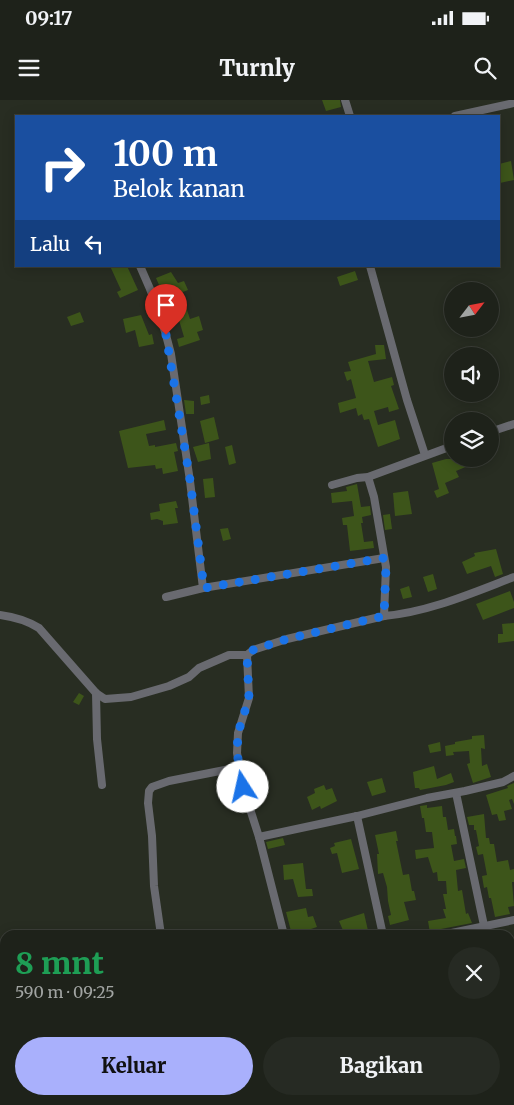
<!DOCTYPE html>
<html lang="id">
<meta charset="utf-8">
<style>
body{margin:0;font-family:Merriweather,serif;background:#262a23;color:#f1f3f6;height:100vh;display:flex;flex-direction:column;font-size:19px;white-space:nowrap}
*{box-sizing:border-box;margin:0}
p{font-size:16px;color:#a1a4a2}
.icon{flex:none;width:28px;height:28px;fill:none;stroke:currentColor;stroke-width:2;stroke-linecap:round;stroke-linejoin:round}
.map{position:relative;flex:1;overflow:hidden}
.sheet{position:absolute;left:0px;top:830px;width:515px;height:175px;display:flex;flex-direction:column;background:#1e221a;border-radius:15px 15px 0 0;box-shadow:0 2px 12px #0003,0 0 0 1px #3c3f39}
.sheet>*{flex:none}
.top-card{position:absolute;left:15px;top:15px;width:485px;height:152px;border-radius:0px;box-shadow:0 2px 12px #0003,0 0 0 1px #3c3f39;background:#1a4fa0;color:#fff;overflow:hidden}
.needle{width:32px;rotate:58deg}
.buttons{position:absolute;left:444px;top:182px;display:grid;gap:10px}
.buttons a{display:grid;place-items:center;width:55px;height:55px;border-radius:50%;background:#1e221a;box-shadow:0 2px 12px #0003,0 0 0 1px #3c3f39;font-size:25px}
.pin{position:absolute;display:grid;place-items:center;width:42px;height:42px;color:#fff;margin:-51px -21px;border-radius:50% 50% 50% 0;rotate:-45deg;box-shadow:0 0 5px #0007}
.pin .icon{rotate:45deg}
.me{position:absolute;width:55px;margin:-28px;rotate:350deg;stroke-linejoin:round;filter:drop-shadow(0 0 4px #0008)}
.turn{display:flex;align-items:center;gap:18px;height:105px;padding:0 15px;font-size:22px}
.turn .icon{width:65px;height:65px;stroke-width:2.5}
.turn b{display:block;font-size:35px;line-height:42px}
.then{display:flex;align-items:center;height:48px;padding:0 15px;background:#0003;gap:10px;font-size:19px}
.round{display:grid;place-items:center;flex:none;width:52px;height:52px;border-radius:26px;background:#262a23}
.head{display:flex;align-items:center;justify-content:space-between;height:85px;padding:0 15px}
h1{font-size:30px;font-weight:800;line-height:38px;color:#1e9e55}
.primary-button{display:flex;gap:10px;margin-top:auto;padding:10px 15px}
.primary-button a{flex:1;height:58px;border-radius:30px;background:#a9b0fc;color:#111;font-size:20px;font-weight:800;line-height:58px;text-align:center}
.primary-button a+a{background:#262a23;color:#f1f3f6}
.status{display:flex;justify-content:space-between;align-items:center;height:35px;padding:0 25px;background:#1e221a;direction:ltr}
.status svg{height:14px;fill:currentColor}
header{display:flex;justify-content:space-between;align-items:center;height:65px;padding:0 15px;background:#1e221a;font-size:22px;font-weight:800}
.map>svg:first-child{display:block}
</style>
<div class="status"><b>09:17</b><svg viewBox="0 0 49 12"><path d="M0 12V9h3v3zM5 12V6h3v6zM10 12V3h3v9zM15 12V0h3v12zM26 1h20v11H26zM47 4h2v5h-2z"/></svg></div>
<header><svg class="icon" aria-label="menu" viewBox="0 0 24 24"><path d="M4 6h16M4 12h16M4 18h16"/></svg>Turnly<svg class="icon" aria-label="search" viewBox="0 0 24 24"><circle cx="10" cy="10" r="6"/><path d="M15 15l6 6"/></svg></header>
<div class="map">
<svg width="514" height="1005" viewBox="0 0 514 1005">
<rect width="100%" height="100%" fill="#282d22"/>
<g fill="#3d551a">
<path d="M 322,0 L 340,0 L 341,7 L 326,11 Z"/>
<path d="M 511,61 L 514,80 L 500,83 L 499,64 Z"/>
<path d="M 110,166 L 127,166 L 138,190 L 120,198 L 117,192 L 121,190 Z"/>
<path d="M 355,171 L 358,180 L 340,186 L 337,177 Z"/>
<path d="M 171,172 L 178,183 L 184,181 L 188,190 L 165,199 L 156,178 Z"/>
<path d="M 186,207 L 190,219 L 199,216 L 203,230 L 197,232 L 200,240 L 179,247 L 177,239 L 184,237 L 179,220 L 168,223 L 165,214 Z"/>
<path d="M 80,212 L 84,222 L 71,226 L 67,217 Z"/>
<path d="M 141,215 L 149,235 L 152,234 L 154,244 L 139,247 L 135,230 L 126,233 L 123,219 Z"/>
<path d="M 375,245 L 384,245 L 386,259 L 368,261 L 374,282 L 392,277 L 394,285 L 391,286 L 399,309 L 389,312 L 388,307 L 374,311 L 378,325 L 395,320 L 400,339 L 378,347 L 369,319 L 364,320 L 362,314 L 358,316 L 356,308 L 340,313 L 338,303 L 356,298 L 351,279 L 347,281 L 344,272 L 351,271 L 348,262 L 376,254 Z"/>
<path d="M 209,295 L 210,303 L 201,305 L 200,297 Z"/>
<path d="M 184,300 L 194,301 L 194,314 L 186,314 Z"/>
<path d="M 214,317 L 219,339 L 205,343 L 200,321 Z"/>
<path d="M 164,320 L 166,330 L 146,334 L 149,346 L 155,345 L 155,347 L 176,343 L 178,351 L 174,352 L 178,371 L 163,374 L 162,368 L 156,369 L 155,365 L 128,368 L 119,331 Z"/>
<path d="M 209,343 L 211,359 L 198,362 L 193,347 Z"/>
<path d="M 232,345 L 236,363 L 229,365 L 225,347 Z"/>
<path d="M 446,359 L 465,359 L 468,366 L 456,371 L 459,377 L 445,383 L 449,393 L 437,398 L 434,391 L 439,389 L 432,363 Z"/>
<path d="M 213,378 L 215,397 L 205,398 L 203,379 Z"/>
<path d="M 357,384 L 361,407 L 370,406 L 371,415 L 362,417 L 363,423 L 361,423 L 364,442 L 373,441 L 374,448 L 350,451 L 347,425 L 343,425 L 342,418 L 354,416 L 352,401 L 332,403 L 331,393 L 347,391 L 346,387 Z"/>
<path d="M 408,391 L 412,414 L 395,416 L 393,393 Z"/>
<path d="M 176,401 L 178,408 L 175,408 L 178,423 L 163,425 L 163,421 L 157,419 L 151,420 L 150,413 L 160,411 L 159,404 Z"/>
<path d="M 390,414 L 392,429 L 385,430 L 383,415 Z"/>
<path d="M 228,428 L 231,439 L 223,441 L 220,429 Z"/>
<path d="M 496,449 L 503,474 L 495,477 L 491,466 L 467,474 L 462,462 L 475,456 L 474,453 Z"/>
<path d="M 433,474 L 437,489 L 428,492 L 423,477 Z"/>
<path d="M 409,486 L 412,497 L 403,499 L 400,489 Z"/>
<path d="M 510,491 L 514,502 L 514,508 L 483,520 L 476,504 Z"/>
<path d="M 514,523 L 514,541 L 498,543 L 498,534 L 503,534 L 502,524 Z"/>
<path d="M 79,593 L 84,596 L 79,605 L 73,602 Z"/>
<path d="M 484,635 L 485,649 L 481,648 L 482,666 L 487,664 L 491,677 L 473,683 L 467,664 L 470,663 L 469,651 L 453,652 L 454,655 L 446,656 L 445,646 L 455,644 L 455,642 L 472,639 L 472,636 Z"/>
<path d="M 440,642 L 441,651 L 430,653 L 428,645 Z"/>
<path d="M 434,666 L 437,679 L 451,673 L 454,682 L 446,685 L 420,690 L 419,688 L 415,688 L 413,672 Z"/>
<path d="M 382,678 L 386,692 L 372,696 L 367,682 Z"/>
<path d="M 514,683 L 514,704 L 512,699 L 509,700 L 512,709 L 504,711 L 506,720 L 499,721 L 497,714 L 492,715 L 486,695 L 508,688 L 507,686 Z"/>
<path d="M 324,685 L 326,690 L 332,688 L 337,701 L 321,709 L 320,706 L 312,710 L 307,697 L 315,693 L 314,689 Z"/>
<path d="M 427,705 L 427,708 L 442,706 L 443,717 L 446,717 L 448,730 L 454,729 L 455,736 L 456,736 L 457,744 L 451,745 L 454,761 L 464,759 L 466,768 L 456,770 L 458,791 L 462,790 L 466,814 L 468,813 L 472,823 L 441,829 L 436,835 L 436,833 L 430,833 L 428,821 L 446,818 L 443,809 L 446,809 L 443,794 L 447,794 L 446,781 L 438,781 L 437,772 L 433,773 L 428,757 L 416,759 L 415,750 L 434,748 L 432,732 L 426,732 L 424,718 L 422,718 L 420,706 Z"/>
<path d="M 484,714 L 486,738 L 489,738 L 490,744 L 494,744 L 497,762 L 508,760 L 510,770 L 514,769 L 514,782 L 512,782 L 514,806 L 508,807 L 510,814 L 495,817 L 491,798 L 489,798 L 487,787 L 484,788 L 482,776 L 487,775 L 483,754 L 478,755 L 476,747 L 479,746 L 476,730 L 474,730 L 474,725 L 469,725 L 467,717 Z"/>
<path d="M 396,731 L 398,741 L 396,741 L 403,775 L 409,774 L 412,791 L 414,791 L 416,800 L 404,802 L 409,820 L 390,825 L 388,816 L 391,815 L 388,801 L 387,787 L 383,773 L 378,774 L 377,754 L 379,754 L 375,735 Z"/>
<path d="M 283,738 L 285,745 L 268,749 L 266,742 Z"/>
<path d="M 351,739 L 359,769 L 342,773 L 337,753 L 332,754 L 330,748 L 335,746 L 334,743 Z"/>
<path d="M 303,763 L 306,789 L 312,789 L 313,796 L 298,797 L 293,779 L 284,780 L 283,765 Z"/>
<path d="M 306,808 L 308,817 L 313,816 L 317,827 L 311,829 L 312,835 L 292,835 L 286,812 Z"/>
<path d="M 364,813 L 369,835 L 345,835 L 339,821 Z"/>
</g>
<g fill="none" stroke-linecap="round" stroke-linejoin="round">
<g stroke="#696a70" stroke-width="8">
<path d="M 345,0 L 350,16"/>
<path d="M 455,16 L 514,3"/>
<path d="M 140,166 C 153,194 164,224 171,254 L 190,381 L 203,488 L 384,458"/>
<path d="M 370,166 L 407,300 L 425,355"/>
<path d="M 490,332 L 514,324"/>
<path d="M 368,377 L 374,397 L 386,467 L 384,516 C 429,512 472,493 514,477"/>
<path d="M 332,385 L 357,378 L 368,377 L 452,346"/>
<path d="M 166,497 L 203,488"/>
<path d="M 0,515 C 15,517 26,520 39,528 L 96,593 L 105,599 L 131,597 L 169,586 L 189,577 L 199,568 L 229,555 L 247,555 L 253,550 L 287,539 L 384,516"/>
<path d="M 247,555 L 249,598 L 238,633 L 237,653 L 243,687 L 259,737 L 284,835"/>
<path d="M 96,593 L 97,639 L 102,685"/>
<path d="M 456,693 L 486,835"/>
<path d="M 357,716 L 383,835"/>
<path d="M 259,737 L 357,716 L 427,698 L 465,691 L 503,682 L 514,676"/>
<path d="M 161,835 L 154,786 L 152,736 L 148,703 L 149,691 L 152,687 L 169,681 L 240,667"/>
<path d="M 442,835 L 514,820"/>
<path d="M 510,946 L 514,964"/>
<path d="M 0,957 L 5,953"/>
<path d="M 40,1000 L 41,1005"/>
<path d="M 187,1000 L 188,1005"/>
<path d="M 319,1000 L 320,1005"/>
</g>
</g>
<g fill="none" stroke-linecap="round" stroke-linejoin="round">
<path stroke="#1a73e8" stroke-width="9" stroke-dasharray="0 16.2" d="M 166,235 L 190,380 L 204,488 L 384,458 L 386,467 L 384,516 L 287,539 L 253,550 L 247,555 L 249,598 L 238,633 L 237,653 L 243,687"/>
</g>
</svg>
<div class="buttons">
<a><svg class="needle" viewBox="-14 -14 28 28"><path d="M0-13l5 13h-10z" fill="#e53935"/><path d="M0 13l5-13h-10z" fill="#a1a4a2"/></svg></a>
<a><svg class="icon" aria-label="sound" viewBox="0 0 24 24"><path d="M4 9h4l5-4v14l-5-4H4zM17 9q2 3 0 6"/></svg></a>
<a><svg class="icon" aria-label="layers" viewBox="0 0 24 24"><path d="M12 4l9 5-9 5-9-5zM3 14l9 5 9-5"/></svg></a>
</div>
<div class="pin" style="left:166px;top:235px;background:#d93025"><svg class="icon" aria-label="arrive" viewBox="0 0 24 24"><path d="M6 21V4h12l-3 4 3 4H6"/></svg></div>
<svg class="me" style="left:243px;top:687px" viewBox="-20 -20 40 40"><circle r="19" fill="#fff"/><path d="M0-13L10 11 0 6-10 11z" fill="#1a73e8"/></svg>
<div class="top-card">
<div class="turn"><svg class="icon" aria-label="right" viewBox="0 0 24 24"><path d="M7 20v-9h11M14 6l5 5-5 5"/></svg><div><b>100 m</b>Belok kanan</div></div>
<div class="then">Lalu<svg class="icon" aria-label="left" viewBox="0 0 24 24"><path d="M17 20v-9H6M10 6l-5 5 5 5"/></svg></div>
</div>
<section class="sheet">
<div class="head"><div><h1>8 mnt</h1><p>590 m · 09:25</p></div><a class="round"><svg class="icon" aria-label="close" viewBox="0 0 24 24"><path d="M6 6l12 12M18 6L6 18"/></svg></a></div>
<div class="primary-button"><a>Keluar</a><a>Bagikan</a></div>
</section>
</div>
